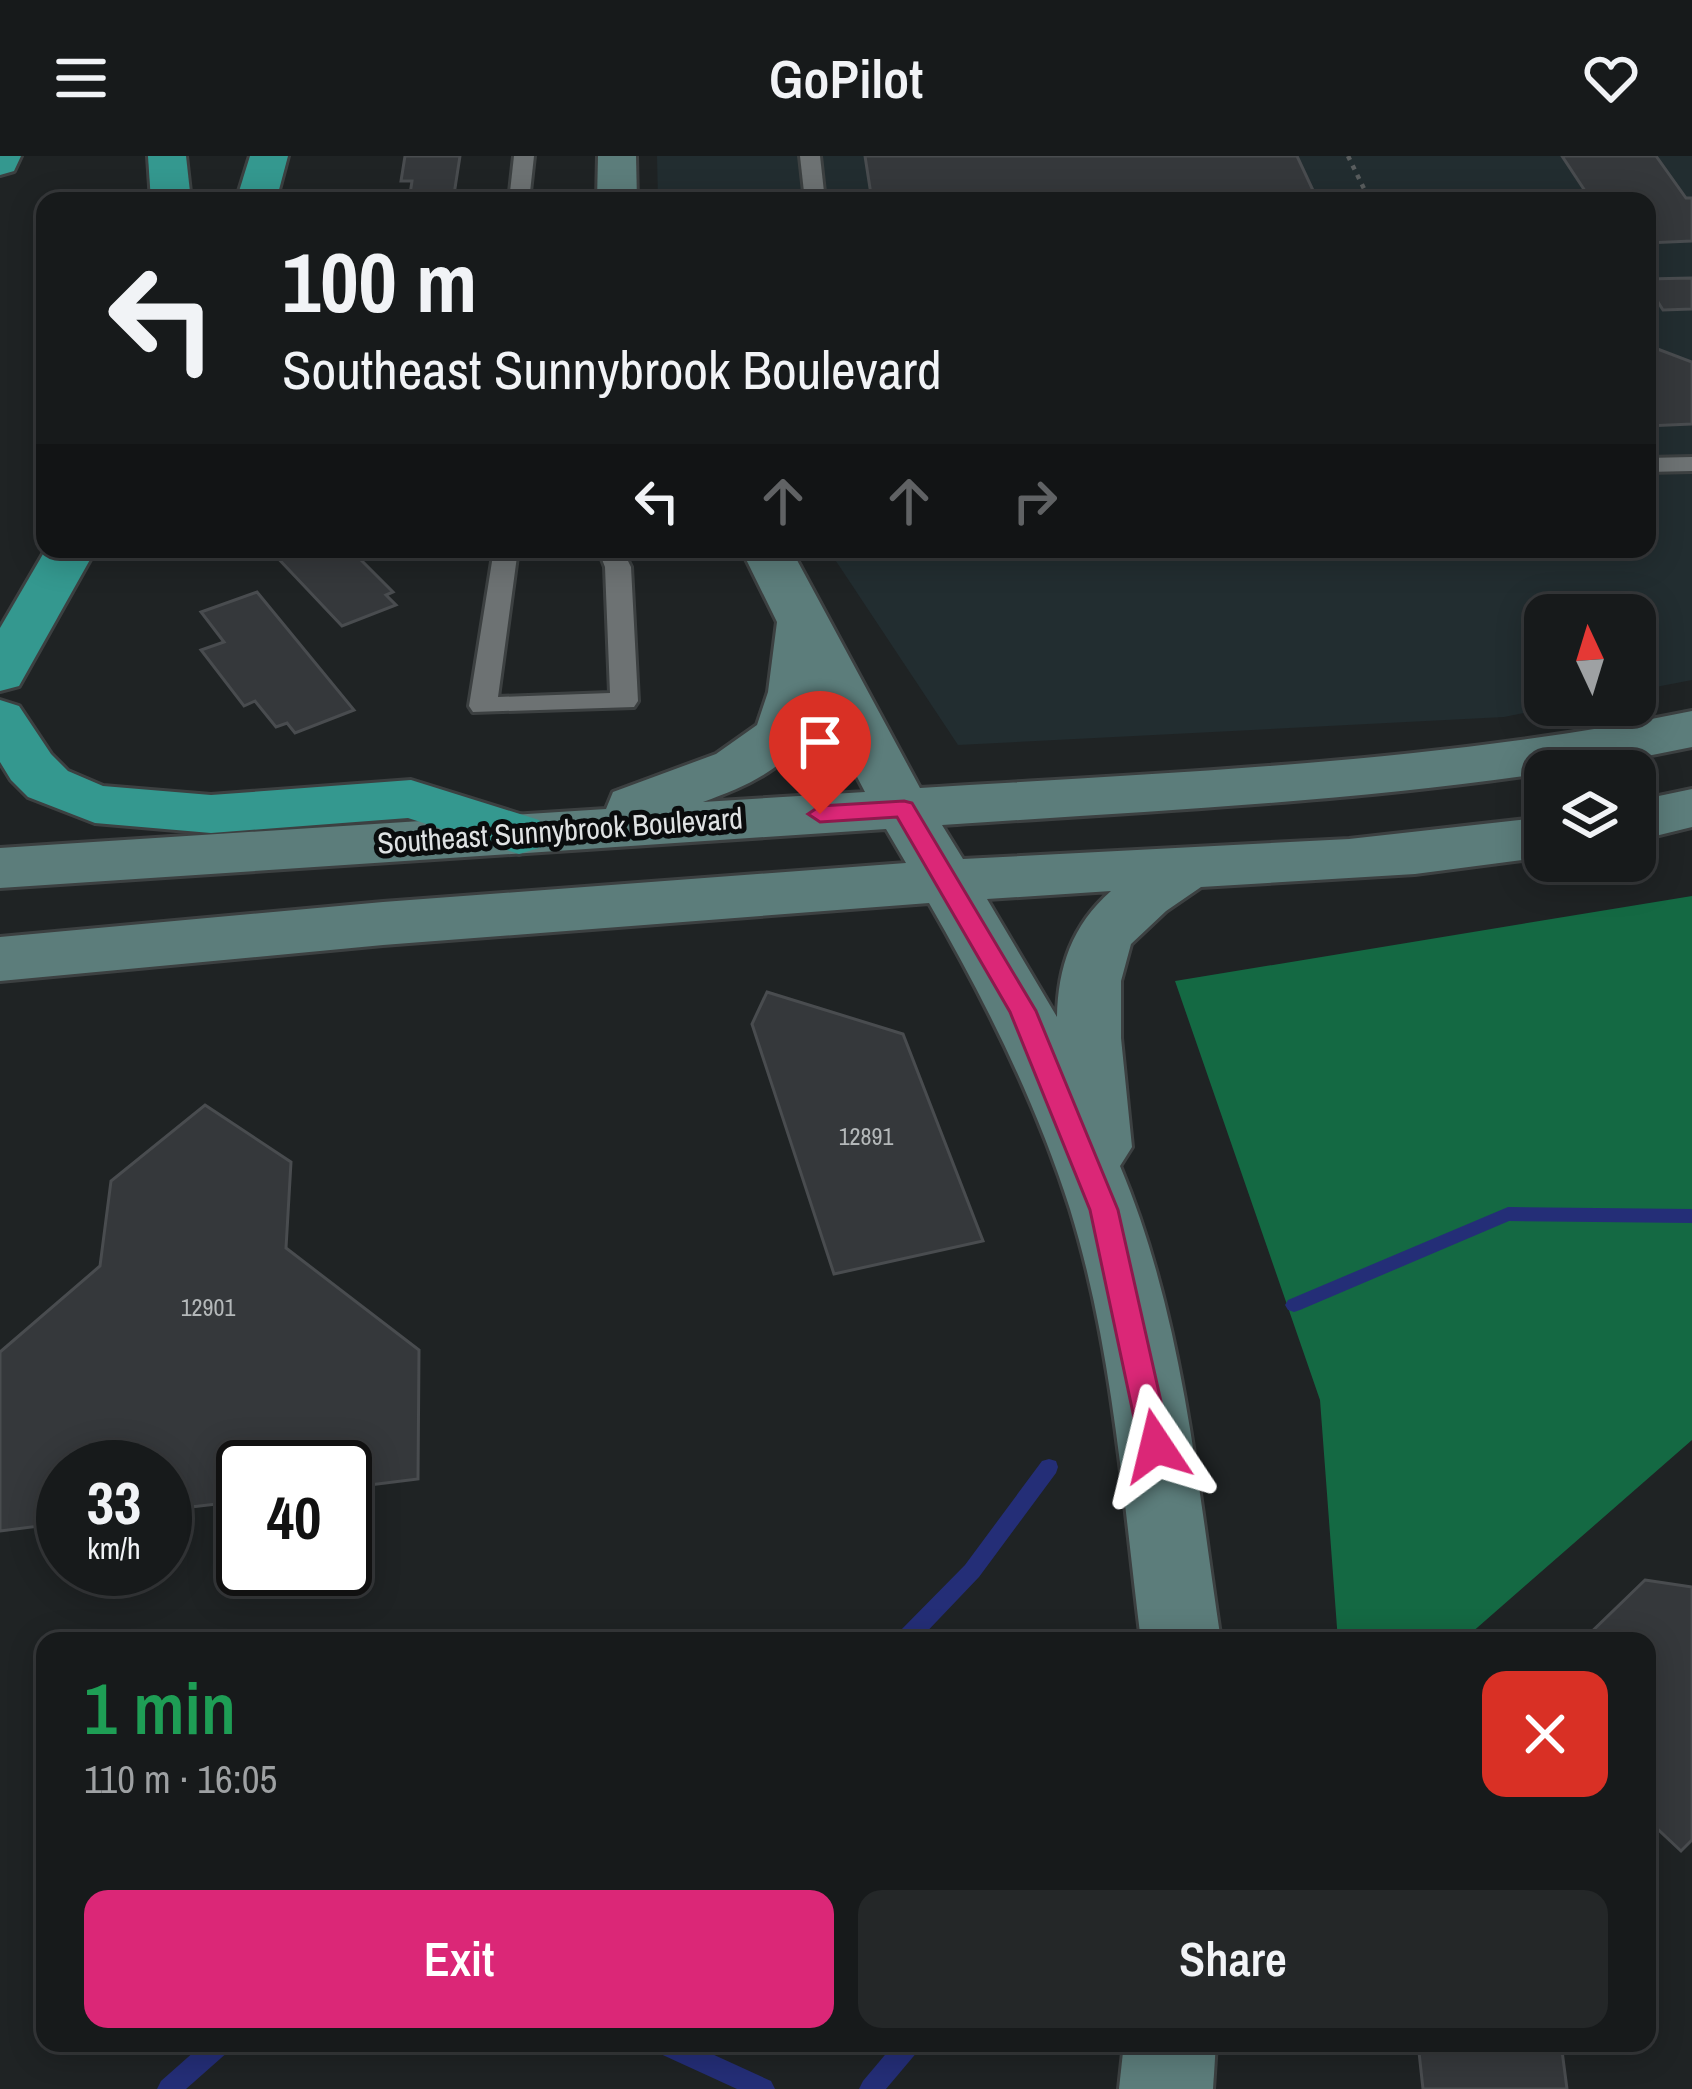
<!DOCTYPE html>
<meta charset="utf-8">
<style>
body{margin:0;font-family:"Archivo Narrow",sans-serif;background:#242728;color:#f1f3f6;height:100vh;display:flex;flex-direction:column;font-size:45px;white-space:nowrap}
*{box-sizing:border-box;margin:0}
p{font-size:39px;color:#9ea1a3}
.icon{flex:none;width:66px;height:66px;fill:none;stroke:currentColor;stroke-width:2;stroke-linecap:round;stroke-linejoin:round}
.map{position:relative;flex:1;overflow:hidden}
.sheet{position:absolute;left:36px;top:1476px;width:1620px;height:420px;display:flex;flex-direction:column;background:#171a1b;border-radius:24px;box-shadow:0 6px 30px #0003,0 0 0 3px #36383a}
.sheet>*{flex:none}
.top-card{position:absolute;left:36px;top:36px;width:1620px;height:366px;border-radius:24px;box-shadow:0 6px 30px #0003,0 0 0 3px #36383a;background:#171a1b;color:#f1f3f6;overflow:hidden}
.needle{width:78px;rotate:356deg}
.fabs{position:absolute;left:1524px;top:438px;display:grid;gap:24px}
.fabs a{display:grid;place-items:center;width:132px;height:132px;border-radius:24px;background:#171a1b;box-shadow:0 6px 30px #0003,0 0 0 3px #36383a;font-size:60px}
.speed{position:absolute;left:36px;top:1284px;display:flex;gap:24px;font-size:60px;font-weight:700;text-align:center}
.speed>*{display:grid;place-content:center;width:156px;height:156px;border-radius:50%;background:#171a1b;box-shadow:0 6px 30px #0003,0 0 0 3px #36383a;line-height:1}
.speed small{font-size:30px;font-weight:400}
.speed .limit{border:6px solid #111;border-radius:18px;background:#fff;color:#111}
.pin{position:absolute;display:grid;place-items:center;width:102px;height:102px;color:#fff;margin:-123px -51px;border-radius:50% 50% 50% 0;rotate:-45deg;box-shadow:0 0 12px #0007}
.pin .icon{rotate:45deg}
.me{position:absolute;width:132px;margin:-66px;rotate:350deg;stroke-linejoin:round;filter:drop-shadow(0 0 9px #0008)}
.turn{display:flex;align-items:center;gap:42px;height:252px;padding:0 48px;font-size:54px}
.turn .icon{width:156px;height:156px;stroke-width:2.5}
.turn b{display:block;font-size:84px;line-height:102px}
.lanes{display:flex;align-items:center;height:114px;padding:0 48px;background:#0003;justify-content:center;gap:60px;direction:ltr}
.lanes .off{opacity:.35}
.round{display:grid;place-items:center;flex:none;width:126px;height:126px;border-radius:24px;background:#242728}
.head{display:flex;align-items:center;justify-content:space-between;height:204px;padding:0 48px}
h1{font-size:72px;font-weight:600;line-height:90px;color:#1e9e55}
.primary-button{display:flex;gap:24px;margin-top:auto;padding:24px 48px}
.primary-button a{flex:1;height:138px;border-radius:24px;background:#db2777;color:#fff;font-size:48px;font-weight:600;line-height:138px;text-align:center}
.primary-button a+a{background:#242728;color:#f1f3f6}
header{display:flex;justify-content:space-between;align-items:center;height:156px;padding:0 48px;background:#171a1b;font-size:54px;font-weight:600}
.map>svg:first-child{display:block}
</style>
<header><svg class="icon" aria-label="menu" viewBox="0 0 24 24"><path d="M4 6h16M4 12h16M4 18h16"/></svg>GoPilot<svg class="icon" aria-label="heart" viewBox="0 0 24 24"><path d="M12 20l-8-8c-3-5 5-10 8-4 3-6 11-1 8 4z"/></svg></header>
<div class="map">
<svg width="1692" height="1933" viewBox="0 0 1692 1933">
<rect width="100%" height="100%" fill="#1f2324"/>
<path fill="#222d30" d="M 657,0 L 1692,0 L 1692,524 L 1635,535 L 1635,459 L 1545,459 L 1545,549 L 1563,549 L 1504,561 L 958,589 L 828,393 L 1647,393 L 1647,45 L 658,45 Z"/>
<path fill="#146943" d="M 1692,740 L 1692,1284 L 1462,1485 L 1338,1485 L 1320,1244 L 1175,825 Z"/>
<g fill="none" stroke-linecap="round" stroke-linejoin="round">
<g fill="#242e77" fill-rule="evenodd">
<path d="M 1508,1051 L 1692,1053 L 1692,1067 L 1509,1065 L 1300,1154 L 1294,1156 L 1288,1154 L 1285,1149 L 1288,1144 Z"/>
<path d="M 1049,1303 L 1056,1305 L 1058,1311 L 1056,1317 L 979,1421 L 918,1485 L 894,1485 L 897,1478 L 965,1409 L 1042,1305 Z"/>
<path d="M 204,1887 L 232,1887 L 229,1895 L 186,1933 L 157,1933 L 161,1925 Z"/>
<path d="M 651,1887 L 688,1887 L 771,1925 L 775,1933 L 737,1933 L 654,1895 Z"/>
<path d="M 895,1887 L 921,1887 L 918,1895 L 886,1933 L 859,1933 L 863,1925 Z"/>
</g>
</g>
<g fill="#35383b" stroke="#494c4f" stroke-width="3">
<path d="M 405,0 L 460,0 L 453,45 L 409,45 L 412,25 L 401,25 Z"/>
<path d="M 865,0 L 1297,0 L 1318,45 L 872,45 Z"/>
<path d="M 1562,0 L 1656,0 L 1686,42 L 1692,42 L 1692,85 L 1647,87 L 1647,45 L 1574,45 L 1591,44 Z"/>
<path d="M 1692,122 L 1692,153 L 1663,154 L 1656,143 L 1647,143 L 1647,123 Z"/>
<path d="M 1647,189 L 1692,206 L 1692,268 L 1647,270 Z"/>
<path d="M 278,393 L 350,393 L 393,436 L 386,439 L 396,449 L 342,470 L 272,396 Z"/>
<path d="M 257,436 L 354,554 L 295,577 L 287,567 L 276,571 L 255,545 L 244,550 L 201,494 L 224,486 L 201,456 Z"/>
<path d="M 767,836 L 903,878 L 983,1085 L 834,1118 L 752,868 Z"/>
<path d="M 205,949 L 291,1006 L 286,1092 L 419,1194 L 418,1323 L 345,1332 L 345,1311 L 243,1311 L 243,1345 L 165,1354 L 165,1311 L 63,1311 L 63,1367 L 0,1375 L 0,1196 L 100,1110 L 111,1025 Z"/>
<path d="M 1645,1424 L 1692,1431 L 1692,1684 L 1681,1695 L 1647,1663 L 1647,1485 L 1582,1485 Z"/>
<path d="M 1418,1887 L 1561,1887 L 1567,1933 L 1423,1933 Z"/>
</g>
<g fill="none" stroke-linecap="round" stroke-linejoin="round">
<defs>
<g id="lane">
<path d="M 514,0 L 534,0 L 529,45 L 509,45 Z"/>
<path d="M 800,0 L 820,0 L 825,45 L 805,45 Z"/>
<path d="M 1692,301 L 1692,315 L 1647,316 L 1647,302 Z"/>
<path d="M 494,393 L 518,393 L 498,541 L 610,537 L 605,411 L 598,393 L 622,393 L 631,411 L 638,545 L 634,551 L 473,556 L 469,550 Z"/>
</g>
<g id="secondary">
<path d="M 598,0 L 636,0 L 637,45 L 597,45 Z"/>
<path d="M 741,393 L 791,393 L 920,632 C 1178,616 1438,607 1692,555 L 1692,591 C 1449,642 1195,652 942,669 L 963,703 L 1349,683 L 1545,661 L 1545,701 L 1415,718 L 1201,731 L 1166,755 L 1131,788 L 1121,825 L 1121,882 L 1132,991 L 1120,1010 C 1183,1159 1197,1327 1221,1485 L 1141,1485 C 1123,1342 1113,1192 1070,1053 C 1036,946 985,844 929,747 L 383,789 L 0,825 L 0,781 L 383,746 L 906,707 L 886,673 L 0,732 L 0,692 L 606,653 L 613,636 L 716,598 L 757,569 L 768,536 L 777,466 ZM 819,549 L 865,636 L 703,646 C 756,627 801,606 819,549 ZM 1111,735 C 1072,769 1058,811 1057,861 L 987,743 Z"/>
<path d="M 1692,633 L 1692,671 L 1635,685 L 1635,645 Z"/>
<path d="M 1124,1887 L 1216,1887 L 1213,1933 L 1119,1933 Z"/>
</g>
<g id="highway">
<path d="M 0,0 L 21,0 L 14,15 L 0,19 Z"/>
<path d="M 148,0 L 186,0 L 191,45 L 151,45 Z"/>
<path d="M 250,0 L 288,0 L 276,45 L 236,45 Z"/>
<path d="M 46,393 L 96,393 L 19,530 L 0,535 L 0,472 Z"/>
<path d="M 0,544 L 19,550 L 51,598 L 68,615 L 103,630 L 211,639 L 411,624 L 539,664 L 548,678 L 539,692 L 519,698 L 408,662 L 211,677 L 95,667 L 28,641 L 11,624 L 0,606 Z"/>
</g>
</defs>
<use href="#lane" stroke="#3c4041" stroke-width="6"/>
<use href="#secondary" stroke="#3c4041" stroke-width="6"/>
<use href="#highway" stroke="#3c4041" stroke-width="6"/>
<path stroke="#595d5e" stroke-width="4.5" stroke-dasharray="4.5 6" stroke-linecap="butt" d="M 1348,0 L 1370,45"/>
<use href="#lane" fill="#6d7273" fill-rule="evenodd"/>
<use href="#secondary" fill="#5c7d7b" fill-rule="evenodd"/>
<use href="#highway" fill="#34988f" fill-rule="evenodd"/>
</g>
<path fill="#db2777" stroke="#8e194d" stroke-width="3" d="M 904,645 L 912,647 L 1036,855 L 1118,1054 L 1171,1290 L 1167,1299 L 1156,1303 L 1145,1299 L 1140,1290 L 1090,1054 L 1010,856 L 897,661 L 820,666 L 808,658 L 820,650 Z"/>
<g text-anchor="middle" stroke-width="10" stroke-linejoin="round" paint-order="stroke">
<g font-size="24" fill="#b4b8b9">
<text x="866" y="989">12891</text>
<text x="208" y="1160">12901</text>
</g>
<g font-size="30" fill="#dfe2e3" stroke="#0a0c0d">
<text transform="translate(560 675) rotate(-4)" y="10">Southeast Sunnybrook Boulevard</text>
</g>
</g>
</svg>
<div class="fabs">
<a><svg class="needle" viewBox="-14 -14 28 28"><path d="M0-13l5 13h-10z" fill="#e53935"/><path d="M0 13l5-13h-10z" fill="#9ea1a3"/></svg></a>
<a><svg class="icon" aria-label="layers" viewBox="0 0 24 24"><path d="M12 4l9 5-9 5-9-5zM3 14l9 5 9-5"/></svg></a>
</div>
<div class="speed"><div>33<small>km/h</small></div><div class="limit">40</div></div>
<div class="pin" style="left:820px;top:658px;background:#d93025"><svg class="icon" aria-label="arrive" viewBox="0 0 24 24"><path d="M6 21V4h12l-3 4 3 4H6"/></svg></div>
<svg class="me" style="left:1156px;top:1290px" viewBox="-20 -20 40 40"><path d="M0-17L14 15 0 8-14 15z" fill="#db2777" stroke="#fff" stroke-width="4"/></svg>
<div class="top-card">
<div class="turn"><svg class="icon" aria-label="left" viewBox="0 0 24 24"><path d="M17 20v-9H6M10 6l-5 5 5 5"/></svg><div><b>100 m</b>Southeast Sunnybrook Boulevard</div></div>
<div class="lanes"><svg class="icon" aria-label="left" viewBox="0 0 24 24"><path d="M17 20v-9H6M10 6l-5 5 5 5"/></svg><svg class="icon off" aria-label="ahead" viewBox="0 0 24 24"><path d="M12 20V5M6 11l6-6 6 6"/></svg><svg class="icon off" aria-label="ahead" viewBox="0 0 24 24"><path d="M12 20V5M6 11l6-6 6 6"/></svg><svg class="icon off" aria-label="right" viewBox="0 0 24 24"><path d="M7 20v-9h11M14 6l5 5-5 5"/></svg></div>
</div>
<section class="sheet">
<div class="head"><div><h1>1 min</h1><p>110 m · 16:05</p></div><a class="round" style="background:#d93025;color:#fff"><svg class="icon" aria-label="close" viewBox="0 0 24 24"><path d="M6 6l12 12M18 6L6 18"/></svg></a></div>
<div class="primary-button"><a>Exit</a><a>Share</a></div>
</section>
</div>
